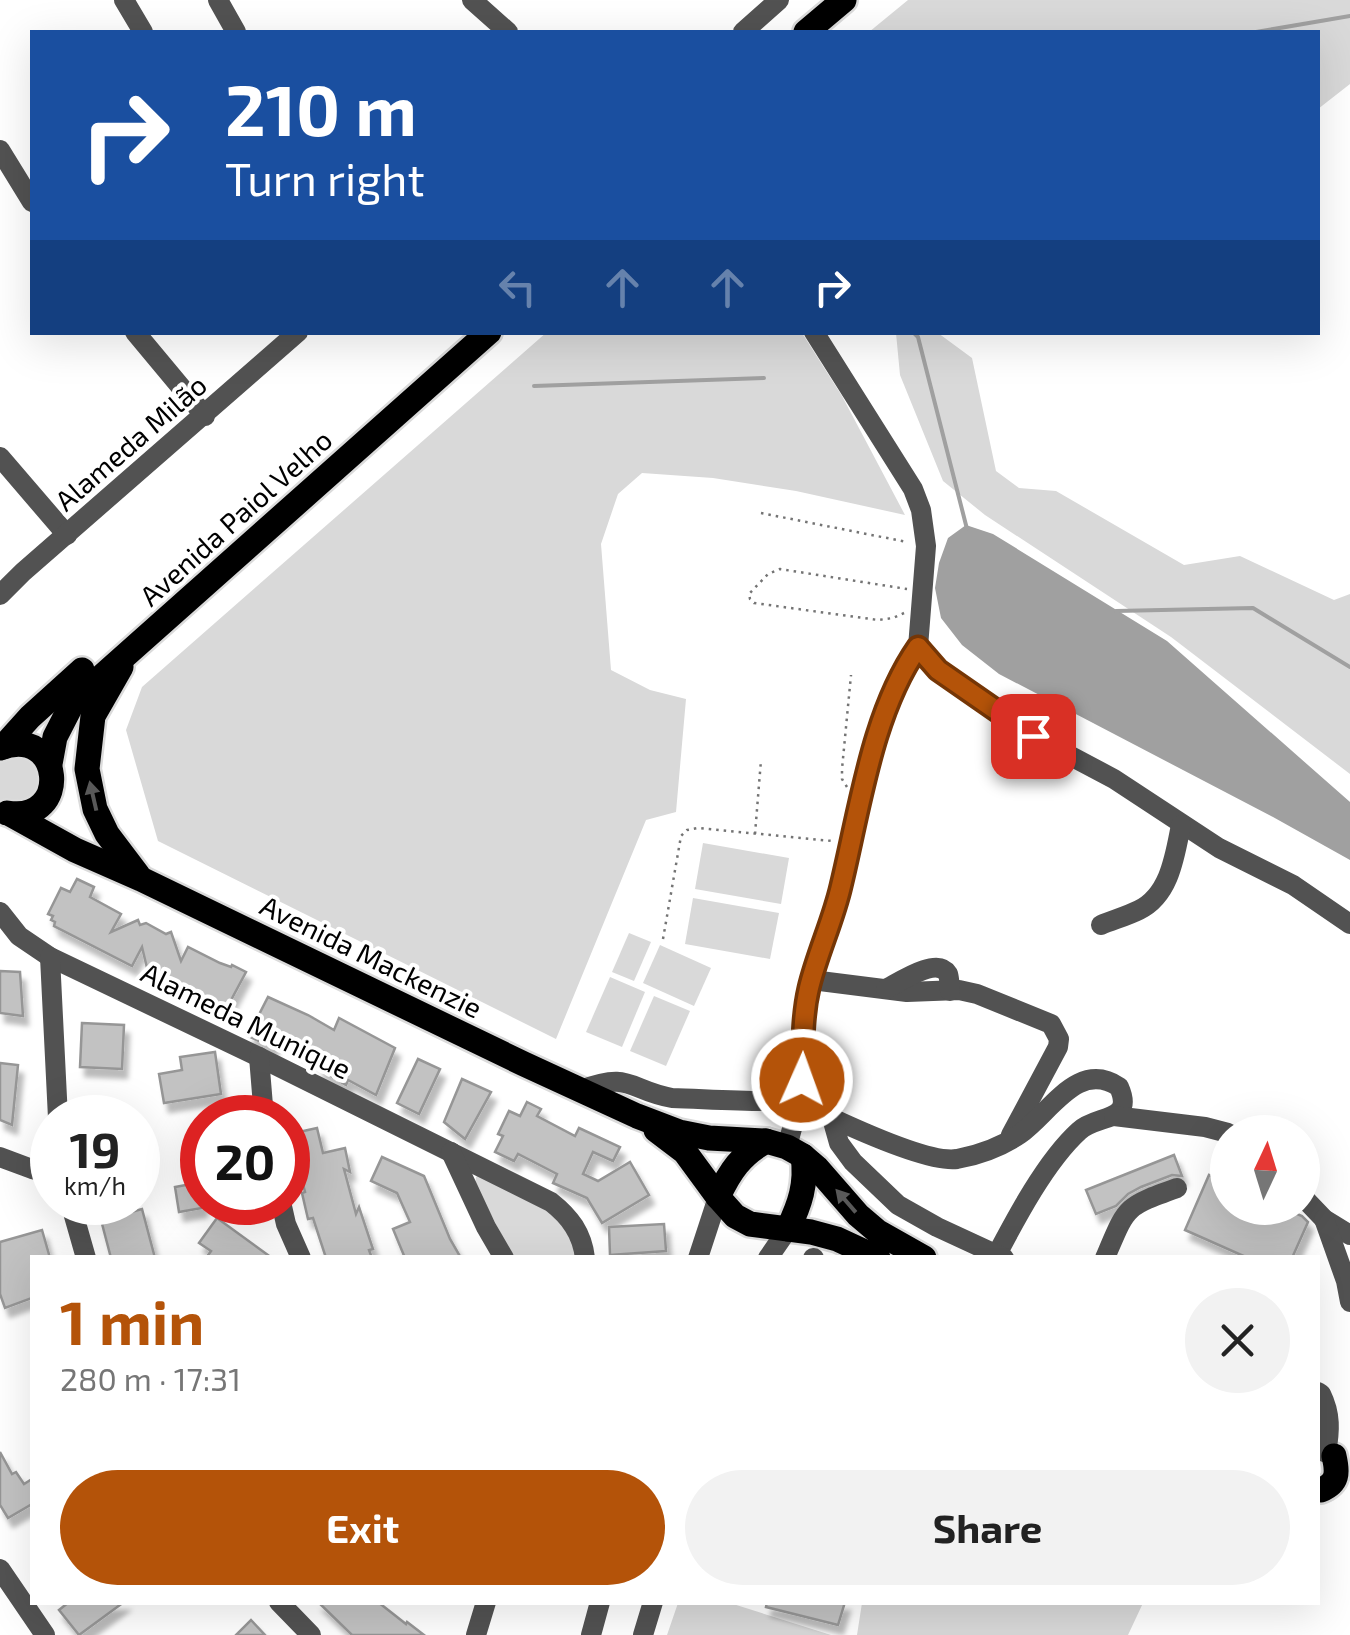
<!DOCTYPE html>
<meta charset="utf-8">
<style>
body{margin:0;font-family:"Exo 2",sans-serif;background:#f2f2f2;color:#222;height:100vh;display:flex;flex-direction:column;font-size:38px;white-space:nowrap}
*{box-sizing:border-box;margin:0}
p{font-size:32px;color:#767676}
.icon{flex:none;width:55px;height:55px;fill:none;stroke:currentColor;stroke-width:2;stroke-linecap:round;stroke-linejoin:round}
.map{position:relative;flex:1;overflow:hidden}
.side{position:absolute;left:30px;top:1255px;width:1290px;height:350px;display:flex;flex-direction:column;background:#fff;border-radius:0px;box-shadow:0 10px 40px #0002}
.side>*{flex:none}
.guide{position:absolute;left:30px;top:30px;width:1290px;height:305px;border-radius:0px;box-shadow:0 10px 40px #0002;background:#1a4fa0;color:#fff;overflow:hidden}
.needle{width:65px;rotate:4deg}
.controls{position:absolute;left:1210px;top:1115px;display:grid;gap:20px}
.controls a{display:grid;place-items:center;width:110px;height:110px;border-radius:50%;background:#fff;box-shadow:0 10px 40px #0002;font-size:50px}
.speed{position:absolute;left:30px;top:1095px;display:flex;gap:20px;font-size:50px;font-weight:700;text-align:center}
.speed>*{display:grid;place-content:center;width:130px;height:130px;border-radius:50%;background:#fff;box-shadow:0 10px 40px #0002;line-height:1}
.speed small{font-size:25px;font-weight:400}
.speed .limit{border:15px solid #d22;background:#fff;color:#111}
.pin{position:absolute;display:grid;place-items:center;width:85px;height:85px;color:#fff;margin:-42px;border-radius:20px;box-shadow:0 5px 15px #0006}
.me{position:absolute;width:110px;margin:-55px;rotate:2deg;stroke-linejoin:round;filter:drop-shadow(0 0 8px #0008)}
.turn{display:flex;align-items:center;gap:35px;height:210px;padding:0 30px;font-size:45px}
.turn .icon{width:130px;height:130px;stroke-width:2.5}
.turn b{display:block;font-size:70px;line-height:85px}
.lanes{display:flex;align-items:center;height:95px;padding:0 30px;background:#0003;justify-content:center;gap:50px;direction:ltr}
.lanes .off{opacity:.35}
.round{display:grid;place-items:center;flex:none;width:105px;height:105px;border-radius:52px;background:#f2f2f2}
.summary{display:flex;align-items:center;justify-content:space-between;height:170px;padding:0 30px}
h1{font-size:60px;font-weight:700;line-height:75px;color:#b45309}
.button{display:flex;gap:20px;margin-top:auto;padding:20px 30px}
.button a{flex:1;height:115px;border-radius:60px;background:#b45309;color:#fff;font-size:40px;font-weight:700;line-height:115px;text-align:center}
.button a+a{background:#f2f2f2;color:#222}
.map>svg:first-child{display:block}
</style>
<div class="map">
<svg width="1350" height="1635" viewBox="0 0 1350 1635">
<defs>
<filter id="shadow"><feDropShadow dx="5" dy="9" stdDeviation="2.5" flood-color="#0004"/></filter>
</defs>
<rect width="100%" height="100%" fill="#fff"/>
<g fill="#d9d9d9">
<path d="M 908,0 L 1350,0 L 1350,84 L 1318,109 L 1318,32 L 869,32 Z"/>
<path d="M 547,332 L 802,333 L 842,396 L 905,515 L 796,491 L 713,478 L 642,473 L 618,494 L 601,544 L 611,670 L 650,690 L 686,699 L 676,812 L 646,820 L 556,1039 L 158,841 L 126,730 L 142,687 Z"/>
<path d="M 896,333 L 938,333 L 972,358 L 996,471 L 1019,488 L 1056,491 L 1184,565 L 1240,556 L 1334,600 L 1350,594 L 1350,774 L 1171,637 L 985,515 L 943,481 L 900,375 Z"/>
<path d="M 6,751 L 41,761 L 42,796 L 7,807 L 0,802 L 0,754 Z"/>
<path d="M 703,843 L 789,858 L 781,904 L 695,889 Z"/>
<path d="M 693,898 L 779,913 L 770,959 L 685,944 Z"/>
<path d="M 629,933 L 651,942 L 634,981 L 612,972 Z"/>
<path d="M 660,945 L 711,968 L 694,1006 L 643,983 Z"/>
<path d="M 610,977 L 645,992 L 622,1047 L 586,1032 Z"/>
<path d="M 654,996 L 690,1011 L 666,1066 L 630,1051 Z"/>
<path d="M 481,1173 L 562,1216 L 579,1257 L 513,1257 L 475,1184 L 476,1177 Z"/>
<path d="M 678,1603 L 730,1603 L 831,1635 L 667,1635 Z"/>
<path d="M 862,1603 L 862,1602 L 1143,1603 L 1128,1635 L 857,1635 Z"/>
</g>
<path fill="#a0a0a0" d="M 966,525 L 993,534 L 1167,641 L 1350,802 L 1350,860 L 1273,817 L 999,674 L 962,645 L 941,618 L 935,588 L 939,563 L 948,538 Z"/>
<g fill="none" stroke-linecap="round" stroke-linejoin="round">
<g stroke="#a0a0a0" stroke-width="4">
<path d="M 1256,32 L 1350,16"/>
<path d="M 913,332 L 918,337 L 967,529"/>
<path d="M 534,386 L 764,378"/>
<path d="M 1116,611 L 1253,608 L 1350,667"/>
</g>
</g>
<g fill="#c2c2c2" stroke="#969696" stroke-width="2.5" filter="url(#shadow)">
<path d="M 77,879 L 94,887 L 90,897 L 121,914 L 111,932 L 138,920 L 140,925 L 146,923 L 166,934 L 171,932 L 181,961 L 188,947 L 220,963 L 231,967 L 232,965 L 246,972 L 230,1002 L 228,1004 L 217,1003 L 159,978 L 157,979 L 152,971 L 148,972 L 142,947 L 132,966 L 54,926 L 55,922 L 51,920 L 53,916 L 48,914 L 61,888 L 70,892 Z"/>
<path d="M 0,971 L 20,972 L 23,1016 L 0,1013 Z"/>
<path d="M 268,997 L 308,1015 L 334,1030 L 339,1018 L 395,1048 L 376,1095 L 348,1080 L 346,1085 L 337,1080 L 318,1068 L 320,1063 L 277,1037 L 272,1047 L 248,1036 Z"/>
<path d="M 82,1023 L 124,1025 L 122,1069 L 80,1067 Z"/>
<path d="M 215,1052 L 221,1094 L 164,1103 L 159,1074 L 182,1070 L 180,1057 Z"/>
<path d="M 418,1059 L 440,1069 L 419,1114 L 397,1103 Z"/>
<path d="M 0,1063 L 18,1065 L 12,1125 L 0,1120 Z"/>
<path d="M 462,1079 L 491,1092 L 465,1139 L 444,1122 Z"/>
<path d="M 527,1102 L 541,1109 L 537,1116 L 575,1136 L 579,1128 L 620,1147 L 613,1161 L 593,1152 L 583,1174 L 598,1181 L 630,1162 L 649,1195 L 602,1223 L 587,1198 L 553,1183 L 557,1174 L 518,1154 L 514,1161 L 495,1152 L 503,1136 L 498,1134 L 509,1111 L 520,1116 Z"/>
<path d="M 317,1128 L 323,1153 L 345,1148 L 350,1172 L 344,1169 L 356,1214 L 359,1207 L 373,1249 L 369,1250 L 372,1258 L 326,1258 L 313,1218 L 308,1219 L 302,1193 L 305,1192 L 290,1134 Z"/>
<path d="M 202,1143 L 202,1182 L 198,1182 L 189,1146 Z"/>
<path d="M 1174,1155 L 1182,1176 L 1172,1175 L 1141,1187 L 1128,1194 L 1116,1206 L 1096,1214 L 1086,1190 Z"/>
<path d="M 382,1157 L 424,1176 L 450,1239 L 461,1258 L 405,1258 L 393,1229 L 410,1222 L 397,1193 L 371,1181 Z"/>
<path d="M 1209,1175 L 1228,1183 L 1228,1208 L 1283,1208 L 1302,1216 L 1308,1222 L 1292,1258 L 1248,1258 L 1185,1230 Z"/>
<path d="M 202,1182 L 202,1208 L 179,1212 L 175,1187 Z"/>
<path d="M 142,1209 L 155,1258 L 111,1258 L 101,1220 Z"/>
<path d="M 217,1218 L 272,1258 L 206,1258 L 211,1251 L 199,1243 Z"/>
<path d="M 664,1224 L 666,1251 L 610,1255 L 609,1227 Z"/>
<path d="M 42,1230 L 50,1258 L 32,1258 L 32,1298 L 5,1308 L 0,1294 L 0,1242 Z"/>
<path d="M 0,1452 L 12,1474 L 16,1472 L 24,1484 L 32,1479 L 32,1504 L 8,1518 L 0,1505 Z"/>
<path d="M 69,1602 L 124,1602 L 79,1635 L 59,1610 Z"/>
<path d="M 318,1602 L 378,1602 L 406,1624 L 407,1622 L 424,1635 L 352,1635 Z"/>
<path d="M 767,1602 L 845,1602 L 838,1625 L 766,1607 Z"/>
<path d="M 251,1620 L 265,1635 L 236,1635 Z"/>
</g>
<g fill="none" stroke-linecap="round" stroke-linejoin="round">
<defs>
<g id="major">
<path d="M 806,32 L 844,0"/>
<path d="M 121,667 L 93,716 L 87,769 L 95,809 L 107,834 L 138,875"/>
<path d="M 3,747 L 30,717 L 82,670"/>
<path d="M 0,748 C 63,724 72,824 7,813"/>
<path d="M 50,764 L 55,737 L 73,702 L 489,332"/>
<path d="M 12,815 L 75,850 L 141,879 L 524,1064 L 637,1116 L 679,1132 L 709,1138 L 766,1141 L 787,1147 L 803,1156 L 817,1168 L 858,1215 L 878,1232 L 924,1258"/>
<path d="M 656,1130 L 685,1152 L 718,1197 L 735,1216 L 750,1224 L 811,1232 L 837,1239 L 878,1258"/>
<path d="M 718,1197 C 730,1171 741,1155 766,1141"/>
<path d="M 788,1229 C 800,1204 807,1184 803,1156"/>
<path d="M 1321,1490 C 1338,1483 1338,1473 1334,1456"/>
</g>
</defs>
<use href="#major" stroke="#dbdbdb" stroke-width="30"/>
<g stroke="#747474" stroke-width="2.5" stroke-dasharray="2.5 5" stroke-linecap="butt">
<path d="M 761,513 L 907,542"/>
<path d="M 904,613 L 893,618 L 878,620 L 754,603 L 750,599 L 749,594 L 768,574 L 780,569 L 907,589"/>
<path d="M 847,787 L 842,779 L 842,769 L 851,675"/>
<path d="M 755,834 L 761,760"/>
<path d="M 663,939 L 681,836 L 687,830 L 698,828 L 832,841"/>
</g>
<g stroke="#525252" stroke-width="20">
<path d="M 124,0 L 143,32"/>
<path d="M 218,0 L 236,32"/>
<path d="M 472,0 L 508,32"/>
<path d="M 743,32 L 779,0"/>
<path d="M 0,150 L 32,202"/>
<path d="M 135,332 L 205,416"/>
<path d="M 0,457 L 67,535"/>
<path d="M 0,595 L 23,572 L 298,332"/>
<path d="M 918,647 L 937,669 L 1033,736 L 1114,779 L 1219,848 L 1293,885 L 1350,924"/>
<path d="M 0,912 L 19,936 L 50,957 L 259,1057 L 551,1202 C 570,1217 582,1233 585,1258"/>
<path d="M 1101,925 C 1113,920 1127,916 1139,910 C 1170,895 1175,855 1181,825"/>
<path d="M 50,957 L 58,1118"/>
<path d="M 812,980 L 907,992 L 959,990 L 977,994 L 1051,1024 L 1059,1039 L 1058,1047 L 1011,1135"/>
<path d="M 886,989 C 898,983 937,956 948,974 C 949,976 950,988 950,991"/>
<path d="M 259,1057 L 264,1118"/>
<path d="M 581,1090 C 631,1071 628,1090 672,1098 C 703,1099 733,1101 764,1101 C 775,1101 791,1096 801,1100 C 813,1104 823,1114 834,1119 C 860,1131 931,1163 957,1159 C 979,1155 1001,1147 1020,1134 C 1050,1113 1078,1059 1119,1087 C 1135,1123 1097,1114 1079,1131 C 1046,1161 1016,1218 995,1258"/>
<path d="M 1114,1116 L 1205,1127 L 1228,1133"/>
<path d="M 832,1118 L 839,1143 L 853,1162 L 898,1205 L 937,1227 L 1004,1258"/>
<path d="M 787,1147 L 800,1099 L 805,1012 L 812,980 L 839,896 L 870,765 L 892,692 L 906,665 L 918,647 L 926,546 L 921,510 L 913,489 L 814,332"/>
<path d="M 451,1152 L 486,1227 L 504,1258"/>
<path d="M 0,1157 L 32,1169 L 52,1174"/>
<path d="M 1302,1196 L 1324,1219 L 1350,1235"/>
<path d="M 70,1202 L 86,1258"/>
<path d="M 281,1202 L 286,1224 L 301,1258"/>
<path d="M 1324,1219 L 1346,1281 L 1350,1302"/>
<path d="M 698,1258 L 718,1197"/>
<path d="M 768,1258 L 788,1229"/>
<path d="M 813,1258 L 814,1258"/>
<path d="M 1105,1258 C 1127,1206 1124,1207 1177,1188"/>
<path d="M 1318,1392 L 1321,1394 C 1331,1414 1330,1431 1326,1453"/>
<path d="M 0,1569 L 45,1635"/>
<path d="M 279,1602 L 311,1635"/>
<path d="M 476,1635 L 486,1602"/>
<path d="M 591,1635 L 600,1602"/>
<path d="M 643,1635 L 653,1602"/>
</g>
<use href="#major" stroke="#000" stroke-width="25"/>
</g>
<defs><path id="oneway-solid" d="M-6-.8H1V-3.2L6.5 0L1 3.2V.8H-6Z" transform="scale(2.5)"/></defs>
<g fill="#595959">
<use href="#oneway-solid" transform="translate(93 796) rotate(-103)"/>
<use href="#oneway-solid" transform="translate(846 1201) rotate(-131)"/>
</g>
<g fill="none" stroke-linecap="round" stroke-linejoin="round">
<defs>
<path id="route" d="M 802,1080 C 803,1050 802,1018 809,988 C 817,954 833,921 841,886 C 860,808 872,713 918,647 L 938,670 L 1033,736"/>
</defs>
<use href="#route" stroke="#753606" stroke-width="25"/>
<use href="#route" stroke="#b45309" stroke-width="18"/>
</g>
<g text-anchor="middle" stroke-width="8" stroke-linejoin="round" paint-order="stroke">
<g font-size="28" fill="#000" stroke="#fff">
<text transform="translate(131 443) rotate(-41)" y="10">Alameda Milão</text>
<text transform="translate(236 518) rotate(-42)" y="10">Avenida Paiol Velho</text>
<text transform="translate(371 957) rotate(26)" y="10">Avenida Mackenzie</text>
<text transform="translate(246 1021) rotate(26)" y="10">Alameda Munique</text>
</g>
</g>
</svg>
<div class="controls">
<a><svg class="needle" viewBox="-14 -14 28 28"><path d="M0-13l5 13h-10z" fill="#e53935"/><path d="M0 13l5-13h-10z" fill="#767676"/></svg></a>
</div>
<div class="speed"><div>19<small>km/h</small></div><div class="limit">20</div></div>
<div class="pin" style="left:1033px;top:736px;background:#d93025"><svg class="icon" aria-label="arrive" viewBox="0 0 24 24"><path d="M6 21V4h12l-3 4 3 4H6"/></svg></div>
<svg class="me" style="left:802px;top:1080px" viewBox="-20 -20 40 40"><circle r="17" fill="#b45309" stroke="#fff" stroke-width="3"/><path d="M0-11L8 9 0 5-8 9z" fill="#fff"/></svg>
<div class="guide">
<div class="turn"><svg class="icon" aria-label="right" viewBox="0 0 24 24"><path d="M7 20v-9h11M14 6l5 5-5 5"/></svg><div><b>210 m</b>Turn right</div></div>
<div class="lanes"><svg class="icon off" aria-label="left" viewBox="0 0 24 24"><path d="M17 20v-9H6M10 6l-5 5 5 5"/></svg><svg class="icon off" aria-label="ahead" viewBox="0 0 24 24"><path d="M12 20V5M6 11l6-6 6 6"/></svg><svg class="icon off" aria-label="ahead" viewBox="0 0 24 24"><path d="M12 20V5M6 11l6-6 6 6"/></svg><svg class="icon" aria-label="right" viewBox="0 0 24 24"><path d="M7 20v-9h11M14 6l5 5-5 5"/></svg></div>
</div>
<section class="side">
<div class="summary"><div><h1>1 min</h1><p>280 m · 17:31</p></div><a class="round"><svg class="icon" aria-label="close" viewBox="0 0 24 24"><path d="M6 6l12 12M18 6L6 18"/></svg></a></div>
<div class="button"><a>Exit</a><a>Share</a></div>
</section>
</div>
